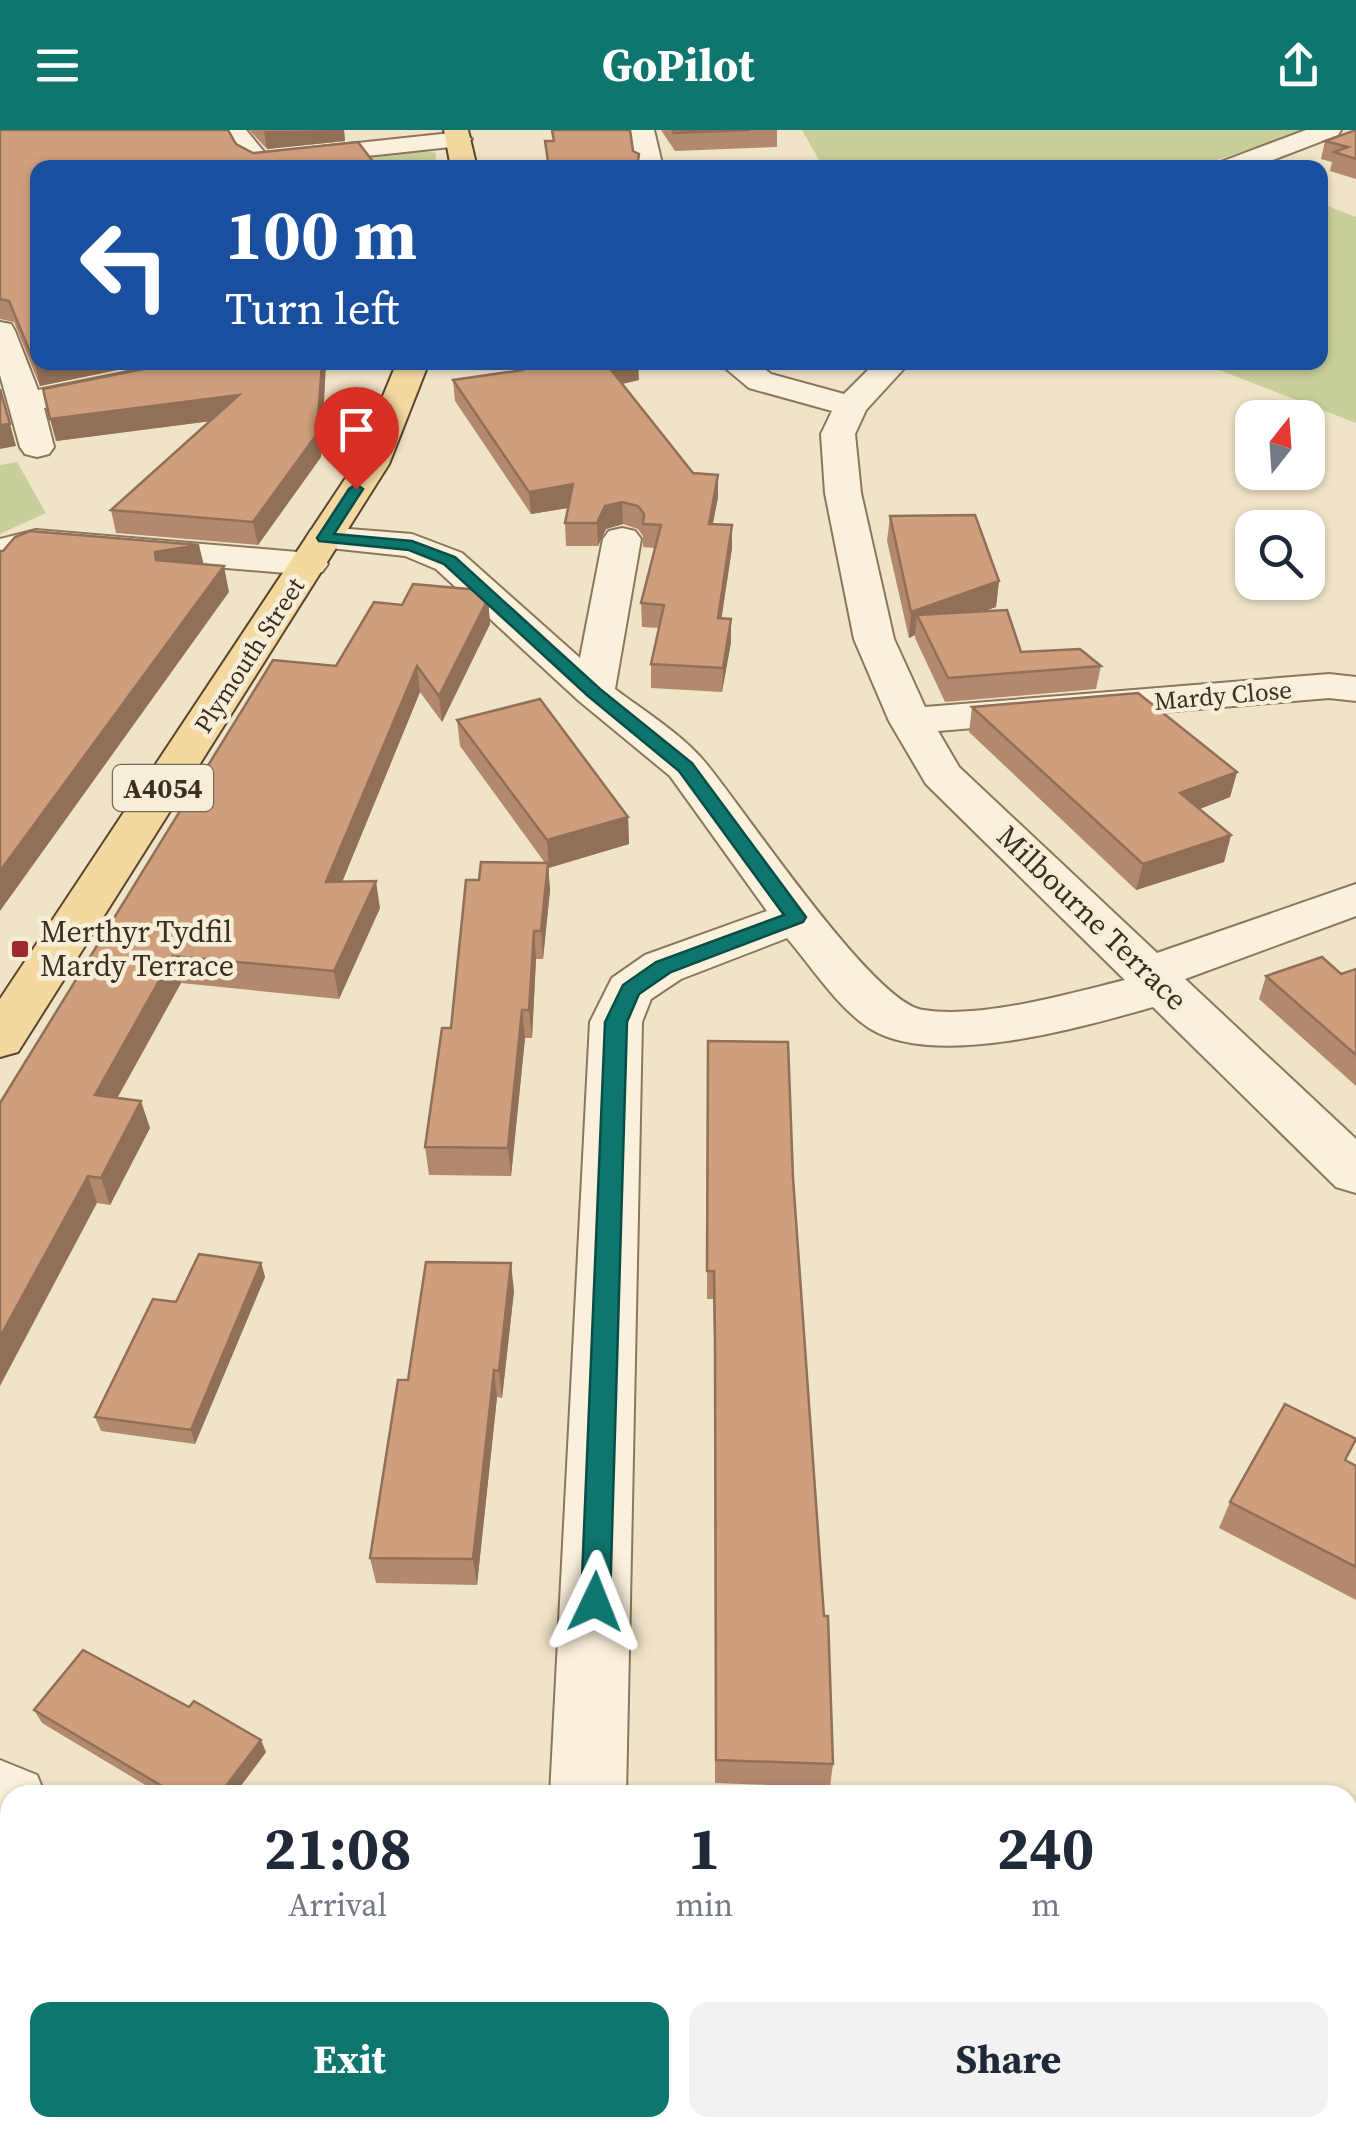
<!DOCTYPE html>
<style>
body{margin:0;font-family:"Source Serif 4",serif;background:#f2f2f3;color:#1f2937;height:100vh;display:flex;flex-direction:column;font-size:38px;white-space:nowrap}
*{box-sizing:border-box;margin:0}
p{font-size:32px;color:#747a83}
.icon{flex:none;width:55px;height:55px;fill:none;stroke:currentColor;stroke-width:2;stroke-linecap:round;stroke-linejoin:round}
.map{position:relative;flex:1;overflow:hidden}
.panel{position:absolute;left:0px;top:1655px;width:1358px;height:352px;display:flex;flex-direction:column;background:#fff;border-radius:30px 30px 0 0;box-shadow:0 2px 8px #0004}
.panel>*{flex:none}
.guide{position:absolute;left:30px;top:30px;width:1298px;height:210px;border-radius:20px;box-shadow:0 2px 8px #0004;background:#1a4fa0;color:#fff;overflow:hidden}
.needle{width:65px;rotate:17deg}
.fabs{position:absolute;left:1235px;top:270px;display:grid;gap:20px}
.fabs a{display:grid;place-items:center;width:90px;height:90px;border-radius:20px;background:#fff;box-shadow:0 2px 8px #0004;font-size:50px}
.pin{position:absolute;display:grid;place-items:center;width:85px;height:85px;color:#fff;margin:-102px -42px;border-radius:50% 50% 50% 0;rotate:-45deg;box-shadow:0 0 10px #0007}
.pin .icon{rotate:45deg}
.me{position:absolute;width:110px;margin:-55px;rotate:2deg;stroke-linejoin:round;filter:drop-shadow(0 0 8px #0008)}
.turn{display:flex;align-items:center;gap:35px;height:210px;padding:0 30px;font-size:45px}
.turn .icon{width:130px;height:130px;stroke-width:2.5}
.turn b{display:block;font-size:70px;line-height:85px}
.eta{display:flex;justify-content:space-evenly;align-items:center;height:170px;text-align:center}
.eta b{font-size:60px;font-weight:700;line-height:70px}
.cta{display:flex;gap:20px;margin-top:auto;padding:20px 30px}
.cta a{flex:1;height:115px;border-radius:20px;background:#0f766e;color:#fff;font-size:40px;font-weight:700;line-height:115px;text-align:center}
.cta a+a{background:#f2f2f3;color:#1f2937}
header{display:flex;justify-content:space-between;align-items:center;height:130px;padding:0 30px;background:#0f766e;color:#fff;font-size:45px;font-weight:700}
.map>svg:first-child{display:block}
</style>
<header><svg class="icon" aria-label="menu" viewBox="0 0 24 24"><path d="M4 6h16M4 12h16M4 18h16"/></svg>GoPilot<svg class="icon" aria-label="share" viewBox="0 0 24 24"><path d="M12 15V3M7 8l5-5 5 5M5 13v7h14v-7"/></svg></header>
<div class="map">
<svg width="1356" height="2007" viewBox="0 0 1356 2007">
<rect width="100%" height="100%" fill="#f0e4c8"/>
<g fill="#c9cf9b">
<path d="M 802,0 L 1307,0 L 1193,38 L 823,37 Z"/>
<path d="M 423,20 L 436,23 L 435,37 L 373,37 L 365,27 Z"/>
<path d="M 1320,73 L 1356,87 L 1356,293 L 1201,233 L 1320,232 Z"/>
<path d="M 17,332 L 46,383 L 0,404 L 0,335 Z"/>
</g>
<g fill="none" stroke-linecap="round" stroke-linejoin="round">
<defs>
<g id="minor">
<path d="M 222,0 L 246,0 L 265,23 L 460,2 L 472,9 L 460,16 L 256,38 L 242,31 Z"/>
<path d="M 630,0 L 654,0 L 663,38 L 637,38 Z"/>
<path d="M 1306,0 L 1341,0 L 1338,5 L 1252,38 L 1214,38 L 1218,33 Z"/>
<path d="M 0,192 L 11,194 L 15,201 L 38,260 L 178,232 L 244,232 L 240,239 L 229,241 L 44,278 L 54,317 L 49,324 L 37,327 L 25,324 L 20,317 L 0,245 Z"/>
<path d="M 718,232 L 755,232 L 771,244 L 844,264 L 876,232 L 910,232 L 866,280 L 855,304 L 861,363 L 894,509 L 925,577 L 1329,544 L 1356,547 L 1356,571 L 1329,568 L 938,601 L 959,637 L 1157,823 L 1356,754 L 1356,786 L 1185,849 L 1356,1009 L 1356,1063 L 1336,1057 L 1153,877 C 1082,897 935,940 869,898 C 837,877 812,837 787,808 L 681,849 L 651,869 L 642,892 L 626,1665 L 550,1665 L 590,892 L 612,848 L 645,825 L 767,781 L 670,646 L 579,571 L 436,439 L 405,426 L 311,416 L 306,408 L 311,400 L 324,397 L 412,404 L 462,423 L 580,528 L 603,409 L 609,401 L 622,398 L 635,401 L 641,409 L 615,559 C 644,581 680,603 704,631 C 743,677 872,873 923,880 C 982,889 1067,864 1125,850 L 926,654 L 889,591 L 854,509 L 825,363 L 821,304 L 832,281 L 749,258 Z"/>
<path d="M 36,400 L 309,423 L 322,426 L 328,434 L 322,442 L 309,445 L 36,422 L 0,437 L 0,409 Z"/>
<path d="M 0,1630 L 37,1645 L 45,1665 L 10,1665 L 10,1708 L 0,1704 Z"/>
<path d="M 656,1998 L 752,1998 L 756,2007 L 660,2007 Z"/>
</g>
<g id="major">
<path d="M 444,0 L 468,0 L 477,38 L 451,38 Z"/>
<path d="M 397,232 L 429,232 L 389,334 L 18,922 L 0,927 L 0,869 L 355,334 Z"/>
</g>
</defs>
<use href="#minor" stroke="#8d765c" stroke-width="4"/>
<use href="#major" stroke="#5b4430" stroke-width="4"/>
<use href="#minor" fill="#faf1dc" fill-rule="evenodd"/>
<use href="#major" fill="#f3d9a0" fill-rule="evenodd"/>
</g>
<g fill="#b2896c">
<path d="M 0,0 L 38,232 L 156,232 L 40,256 L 14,192 L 0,189 Z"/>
<path d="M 249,0 L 344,0 L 345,11 L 267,19 Z"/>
<path d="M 661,0 L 777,0 L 777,17 L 675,21 Z"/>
<path d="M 1356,0 L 1356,49 L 1330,41 L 1332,32 L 1321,29 L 1325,11 Z"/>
<path d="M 179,232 L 326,232 L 321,327 L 258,415 L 116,403 L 111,380 L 210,291 L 56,311 Z"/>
<path d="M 453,250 L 639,250 L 622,254 L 693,343 L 718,367 L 713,394 L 732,418 L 721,488 L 731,489 L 731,512 L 722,562 L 651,558 L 651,534 L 659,498 L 642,497 L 641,473 L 655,418 L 643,417 L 643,406 L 638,399 L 623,394 L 606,399 L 598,416 L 566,416 L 565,393 L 568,378 L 531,384 L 455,271 Z"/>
<path d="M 890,386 L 999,451 L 996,477 L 982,481 L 1021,522 L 1101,536 L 1096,559 L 945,572 L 915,508 L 915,505 L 909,508 L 887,411 Z"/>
<path d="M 488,469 L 490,494 L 442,592 L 420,562 L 342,752 L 380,778 L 339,869 L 181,853 L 117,968 L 150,998 L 110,1075 L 97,1073 L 0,973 L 336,536 L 402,475 Z"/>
<path d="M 972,577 L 1237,642 L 1230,667 L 1200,679 L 1231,705 L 1224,732 L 1136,760 L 969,602 Z"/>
<path d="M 457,590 L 628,687 L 629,714 L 548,737 L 550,760 L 543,829 L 536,829 L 532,908 L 525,908 L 511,1046 L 429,1045 L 425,1017 L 451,898 L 479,750 L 545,733 L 460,616 Z"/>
<path d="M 1356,839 L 1356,956 L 1259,869 L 1266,846 L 1341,844 Z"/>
<path d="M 708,911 L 793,1048 L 833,1634 L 830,1657 L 715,1653 L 715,1239 L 713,1169 L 707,1169 Z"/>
<path d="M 261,1133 L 265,1147 L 195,1314 L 101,1301 L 95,1287 L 176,1172 Z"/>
<path d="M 514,1161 L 502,1268 L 497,1267 L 477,1455 L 376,1453 L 370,1428 L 408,1250 Z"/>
<path d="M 1345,1330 L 1356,1336 L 1356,1470 L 1219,1398 L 1230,1372 Z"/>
<path d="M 34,1580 L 266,1622 L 234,1665 L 162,1665 L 42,1593 Z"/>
<path d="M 0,1751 L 10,1758 L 10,1998 L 89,1998 L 82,2007 L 19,2007 L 0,1993 Z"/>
<path d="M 136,1998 L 170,1998 L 164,2007 L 149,2007 Z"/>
<path d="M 1086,1998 L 1153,1998 L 1149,2007 L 1107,2007 Z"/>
<path d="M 1165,1998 L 1348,1998 L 1356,2007 L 1186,2007 Z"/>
</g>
<g fill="#916f58">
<path d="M 344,0 L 345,11 L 267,19 L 264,1 Z"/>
<path d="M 43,232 L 156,232 L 40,256 L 35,234 Z"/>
<path d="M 322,232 L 326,232 L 321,327 L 258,415 L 253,392 Z"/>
<path d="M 622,232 L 638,232 L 639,250 L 608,257 L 608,236 Z"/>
<path d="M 239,265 L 243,287 L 56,311 L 50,289 Z"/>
<path d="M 10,294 L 16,316 L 0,319 L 0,295 Z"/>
<path d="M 718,345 L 718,367 L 708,417 L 709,394 Z"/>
<path d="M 573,354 L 574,377 L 531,384 L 529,362 Z"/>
<path d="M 622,372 L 623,394 L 606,399 L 598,416 L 597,393 L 605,376 Z"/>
<path d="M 732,395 L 732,418 L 718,512 L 718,488 Z"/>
<path d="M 199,415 L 205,440 L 156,430 L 155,422 Z"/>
<path d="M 224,436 L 229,462 L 0,781 L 0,741 Z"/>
<path d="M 999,451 L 996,477 L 926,502 L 917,485 L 915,505 L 909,508 L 911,482 Z"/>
<path d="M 488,469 L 490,494 L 442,592 L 439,566 Z"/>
<path d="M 731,489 L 731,512 L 722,562 L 723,538 Z"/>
<path d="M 417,536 L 420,562 L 331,779 L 326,752 Z"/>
<path d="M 1237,642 L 1230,667 L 1174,689 L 1180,663 Z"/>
<path d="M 628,687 L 629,714 L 549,738 L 547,710 Z"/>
<path d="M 1231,705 L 1224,732 L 1136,760 L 1143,734 Z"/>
<path d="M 548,733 L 550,760 L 543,829 L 541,801 Z"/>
<path d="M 376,751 L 380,778 L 339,869 L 334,841 Z"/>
<path d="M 534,801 L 536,829 L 532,908 L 529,880 Z"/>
<path d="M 173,826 L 181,853 L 104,992 L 95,965 Z"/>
<path d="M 522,880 L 525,908 L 511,1046 L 508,1018 Z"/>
<path d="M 141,971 L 150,998 L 110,1075 L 101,1048 Z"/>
<path d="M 88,1046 L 97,1073 L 0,1256 L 0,1207 Z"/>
<path d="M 261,1133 L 265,1147 L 195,1314 L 191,1300 Z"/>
<path d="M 511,1133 L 514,1161 L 502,1268 L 499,1241 Z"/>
<path d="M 494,1240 L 497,1267 L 477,1455 L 473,1429 Z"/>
<path d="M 261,1610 L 266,1622 L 234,1665 L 219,1665 Z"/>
<path d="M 61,1998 L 89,1998 L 82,2007 L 54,2007 Z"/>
<path d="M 147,1998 L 170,1998 L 164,2007 L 154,2007 Z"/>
</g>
<g fill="#cf9f7d" stroke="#916f58" stroke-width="2.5">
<path d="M 0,0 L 228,0 L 236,14 L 253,23 L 358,12 L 378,38 L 38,38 L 38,232 L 43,232 L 35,234 L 9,171 L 0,169 Z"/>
<path d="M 552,0 L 630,0 L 633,21 L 639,24 L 637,38 L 549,38 L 545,11 L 554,11 Z"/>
<path d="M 673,0 L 750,0 L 674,3 Z"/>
<path d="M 1356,0 L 1356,29 L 1334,22 L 1348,17 L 1325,11 Z"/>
<path d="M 179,232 L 322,232 L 317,304 L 253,392 L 111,380 L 239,265 L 50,289 L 43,259 Z"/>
<path d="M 524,232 L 622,232 L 608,236 L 693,343 L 718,345 L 709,394 L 732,395 L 718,488 L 731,489 L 723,538 L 651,534 L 664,475 L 641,473 L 661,395 L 643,394 L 644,384 L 638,376 L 622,372 L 605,376 L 597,393 L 565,393 L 573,354 L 529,362 L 453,250 L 523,240 Z"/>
<path d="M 0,259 L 10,294 L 0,295 Z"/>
<path d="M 975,385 L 999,451 L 911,482 L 890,386 Z"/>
<path d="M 30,401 L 199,415 L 155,422 L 156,430 L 224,436 L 0,741 L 0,421 L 3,421 L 15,407 Z"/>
<path d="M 413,454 L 479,460 L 488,469 L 439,566 L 417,536 L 326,752 L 376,751 L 334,841 L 173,826 L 95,965 L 141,971 L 101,1048 L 88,1046 L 0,1207 L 0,973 L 273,530 L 336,536 L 374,472 L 402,475 Z"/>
<path d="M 1007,480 L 1021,522 L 1080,519 L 1101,536 L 948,548 L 917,485 Z"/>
<path d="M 1138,563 L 1237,642 L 1180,663 L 1231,705 L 1143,734 L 972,577 Z"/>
<path d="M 540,569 L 628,687 L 547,710 L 457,590 Z"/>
<path d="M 481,732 L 548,733 L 541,801 L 534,801 L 529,880 L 522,880 L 508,1018 L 425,1017 L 442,898 L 451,898 L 466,750 L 479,750 Z"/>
<path d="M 1322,827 L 1341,844 L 1356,839 L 1356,925 L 1266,846 Z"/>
<path d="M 708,911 L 788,912 L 793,1048 L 824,1486 L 828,1486 L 833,1634 L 716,1630 L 715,1212 L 714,1141 L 707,1141 Z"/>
<path d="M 199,1124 L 261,1133 L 191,1300 L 95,1287 L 153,1169 L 176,1172 Z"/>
<path d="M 426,1132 L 511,1133 L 499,1241 L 494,1240 L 473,1429 L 370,1428 L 398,1250 L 408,1250 Z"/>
<path d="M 1285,1274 L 1356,1309 L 1345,1330 L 1356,1336 L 1356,1437 L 1230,1372 Z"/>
<path d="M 83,1520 L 189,1577 L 194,1571 L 261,1610 L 219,1665 L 177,1665 L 34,1580 Z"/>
<path d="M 0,1751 L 10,1758 L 10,1995 L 0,1988 Z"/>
<path d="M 1348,1901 L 1356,1905 L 1356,2007 L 1237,2007 L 1217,1998 L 1348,1998 Z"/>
<path d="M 13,1998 L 61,1998 L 54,2007 L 25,2007 Z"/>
<path d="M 1137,1998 L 1153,1998 L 1152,2004 Z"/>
</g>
<path fill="#0f766e" stroke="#0a4d48" stroke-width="2.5" d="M 356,354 L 363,359 L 334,404 L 412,411 L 455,427 L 600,559 L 692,633 L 806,787 L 803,792 L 671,842 L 639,864 L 627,892 L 610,1472 L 605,1481 L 595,1485 L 585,1481 L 581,1472 L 605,892 L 623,855 L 656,832 L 784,785 L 679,641 L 588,566 L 444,434 L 409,420 L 319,411 L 317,408 L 349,359 Z"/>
<rect fill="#9e2a2b" stroke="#f7eed8" stroke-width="4" x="10" y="809" width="20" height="20" rx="5"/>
<g text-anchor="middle" stroke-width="9" stroke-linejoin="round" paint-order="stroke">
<g font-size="25" fill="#3d2e20" stroke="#f7eed8">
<text transform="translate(249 525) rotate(-57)" y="9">Plymouth Street</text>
<text transform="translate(1223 565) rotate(-5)" y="9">Mardy Close</text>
</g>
<rect fill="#f7eed8" stroke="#756857" stroke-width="2.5" x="113" y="635" width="100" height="46" rx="8"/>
<g font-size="28" font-weight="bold" fill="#3d2e20">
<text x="163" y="668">A4054</text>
</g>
<g font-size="30" fill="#3d2e20" stroke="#f7eed8">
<text transform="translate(1092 788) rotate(44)" y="10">Milbourne Terrace</text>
</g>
<g font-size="30" fill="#3d2e20" stroke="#f7eed8" text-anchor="start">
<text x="40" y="812">Merthyr Tydfil<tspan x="40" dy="34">Mardy Terrace</tspan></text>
</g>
</g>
</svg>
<div class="fabs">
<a><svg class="needle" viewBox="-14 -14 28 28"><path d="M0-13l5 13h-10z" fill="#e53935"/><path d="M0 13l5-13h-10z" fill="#747a83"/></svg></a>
<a><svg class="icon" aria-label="search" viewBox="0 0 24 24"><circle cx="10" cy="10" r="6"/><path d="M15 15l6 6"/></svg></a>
</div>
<div class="pin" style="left:356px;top:359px;background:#d93025"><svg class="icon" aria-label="arrive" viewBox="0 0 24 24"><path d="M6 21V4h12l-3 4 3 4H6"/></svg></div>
<svg class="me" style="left:595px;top:1472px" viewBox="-20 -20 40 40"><path d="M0-17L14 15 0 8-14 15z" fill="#0f766e" stroke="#fff" stroke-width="4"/></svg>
<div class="guide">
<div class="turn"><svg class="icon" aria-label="left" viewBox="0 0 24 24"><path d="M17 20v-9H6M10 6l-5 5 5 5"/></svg><div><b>100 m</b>Turn left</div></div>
</div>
<section class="panel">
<div class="eta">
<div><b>21:08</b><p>Arrival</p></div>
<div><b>1</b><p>min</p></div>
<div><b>240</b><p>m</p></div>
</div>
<div class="cta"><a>Exit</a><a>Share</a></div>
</section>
</div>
